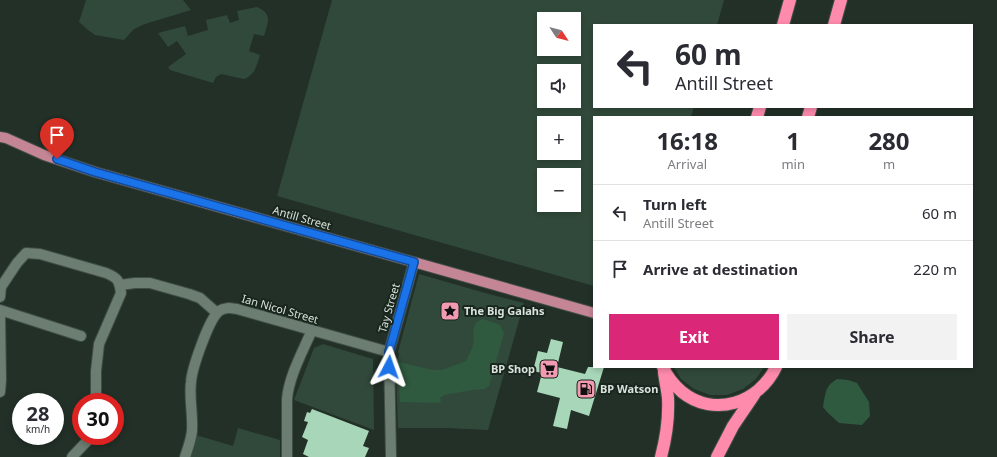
<!DOCTYPE html>
<meta charset="utf-8">
<style>
body{margin:0;font-family:"Noto Sans",sans-serif;background:#f2f2f3;color:#2b2b33;height:100vh;display:flex;flex-direction:column;font-size:15px;white-space:nowrap}
*{box-sizing:border-box;margin:0}
p{font-size:13px;color:#7c7c81}
.icon{flex:none;width:22px;height:22px;fill:none;stroke:currentColor;stroke-width:2;stroke-linecap:round;stroke-linejoin:round}
.map{position:relative;flex:1;overflow:hidden}
.side{position:absolute;left:593px;top:116px;width:380px;height:252px;display:flex;flex-direction:column;background:#fff;border-radius:0px;box-shadow:0 2px 6px #0003}
.side>*{flex:none}
.banner{position:absolute;left:593px;top:24px;width:380px;height:84px;border-radius:0px;box-shadow:0 2px 6px #0003;background:#fff;color:#2b2b33;overflow:hidden}
.needle{width:26px;rotate:126deg}
.controls{position:absolute;left:537px;top:12px;display:grid;gap:8px}
.controls a{display:grid;place-items:center;width:44px;height:44px;border-radius:0px;background:#fff;box-shadow:0 2px 6px #0003;font-size:20px}
.speed{position:absolute;left:12px;top:393px;display:flex;gap:8px;font-size:20px;font-weight:700;text-align:center}
.speed>*{display:grid;place-content:center;width:52px;height:52px;border-radius:50%;background:#fff;box-shadow:0 2px 6px #0003;line-height:1}
.speed small{font-size:10px;font-weight:400}
.speed .limit{border:6px solid #d22;background:#fff;color:#111}
.pin{position:absolute;display:grid;place-items:center;width:34px;height:34px;color:#fff;margin:-41px -17px;border-radius:50% 50% 50% 0;rotate:-45deg;box-shadow:0 0 4px #0007}
.pin .icon{rotate:45deg}
.me{position:absolute;width:44px;margin:-22px;rotate:4deg;stroke-linejoin:round;filter:drop-shadow(0 0 3px #0008)}
.turn{display:flex;align-items:center;gap:14px;height:84px;padding:0 16px;font-size:18px}
.turn .icon{width:52px;height:52px;stroke-width:2.5}
.turn b{display:block;font-size:28px;line-height:34px}
.eta{display:flex;justify-content:space-evenly;align-items:center;height:68px;text-align:center}
.eta b{font-size:24px;font-weight:700;line-height:28px}
.button{display:flex;gap:8px;margin-top:auto;padding:8px 16px}
.button a{flex:1;height:46px;border-radius:0px;background:#db2777;color:#fff;font-size:16px;font-weight:700;line-height:46px;text-align:center}
.button a+a{background:#f2f2f3;color:#2b2b33}
ul{padding:0;list-style:none}
li{display:flex;align-items:center;gap:12px;height:56px;padding:0 16px;border-top:1px solid #e1e1e2}
li div{flex:1}
li b{display:block;font-size:15px}
li em{font-style:normal}
.map>svg:first-child{display:block}
</style>
<div class="map">
<svg width="997" height="457" viewBox="0 0 997 457">
<rect width="100%" height="100%" fill="#223027"/>
<g fill="#31493a" fill-rule="evenodd">
<path d="M 86,0 L 183,0 L 191,10 L 145,24 L 134,29 L 124,40 L 95,35 L 88,30 L 79,22 Z"/>
<path d="M 332,0 L 724,0 L 717,25 L 594,25 L 594,107 L 694,107 L 691,117 L 594,117 L 594,286 L 277,196 ZM 544,19 L 574,19 L 574,49 L 544,49 ZM 544,71 L 574,71 L 574,101 L 544,101 ZM 544,123 L 574,123 L 574,153 L 544,153 ZM 544,175 L 574,175 L 574,205 L 544,205 Z"/>
<path d="M 257,7 C 273,14 268,22 264,36 L 254,34 L 249,51 L 260,55 C 257,64 255,76 244,79 L 221,74 L 216,77 L 213,83 L 170,70 L 168,67 L 186,54 L 177,41 L 168,47 L 158,33 L 185,26 L 188,36 L 208,30 L 206,20 L 227,15 L 230,23 L 239,20 L 237,11 Z"/>
<path d="M 419,274 L 489,294 L 524,303 L 488,430 L 446,428 L 398,428 L 396,363 L 399,354 L 398,352 Z"/>
<path d="M 323,344 L 373,359 L 374,430 L 294,400 L 314,348 Z"/>
<path d="M 674,367 L 764,367 L 756,379 L 743,389 L 727,395 L 710,395 L 694,389 L 681,379 Z"/>
<path d="M 238,428 L 280,440 L 280,457 L 188,457 L 196,435 L 233,446 Z"/>
</g>
<g fill="#2f5a40">
<path d="M 483,319 L 500,325 L 504,333 L 489,386 L 485,389 L 472,390 L 444,395 L 440,398 L 441,403 L 400,402 L 398,362 L 433,370 L 442,370 L 466,361 C 468,356 472,350 473,345 C 476,334 468,324 483,319 Z"/>
<path d="M 837,379 L 848,380 L 857,383 L 869,402 L 870,416 L 862,425 L 839,423 L 827,412 L 823,407 C 826,393 824,387 837,379 Z"/>
</g>
<g fill="#a7d6b8">
<path d="M 551,339 L 563,342 L 557,367 L 585,374 L 588,367 L 604,367 L 589,416 L 571,410 L 567,429 L 553,426 L 560,398 L 537,392 L 542,373 L 533,371 L 538,351 L 547,353 Z"/>
<path d="M 312,409 L 369,431 L 363,446 L 369,448 L 365,457 L 309,457 L 303,454 L 308,440 L 302,437 L 308,422 L 304,421 L 307,412 L 310,413 Z"/>
</g>
<g fill="none" stroke-linecap="round" stroke-linejoin="round">
<defs>
<g id="minor">
<path d="M 120,285 L 135,283 L 150,283 L 189,294 L 200,298 L 217,313"/>
<path d="M 0,297 L 1,287 L 17,263 L 26,253 L 40,254 L 106,273 C 118,278 119,280 121,293 L 99,344 L 96,371 L 96,402"/>
<path d="M 0,310 L 81,336"/>
<path d="M 0,312 L 1,380 L 0,392"/>
<path d="M 72,457 L 88,440 L 90,436"/>
<path d="M 185,457 C 188,448 191,440 192,431 C 193,414 189,398 191,382 C 192,368 209,319 219,311 C 225,307 230,308 237,309 L 389,352"/>
<path d="M 287,457 L 287,399 C 289,376 303,351 312,330"/>
<path d="M 391,457 L 389,352 L 414,262"/>
</g>
<path id="major" d="M 0,137 L 6,138 L 44,155 L 95,172 L 594,313"/>
<g id="highway">
<path d="M 783,25 L 790,0"/>
<path d="M 834,25 L 841,0"/>
<path d="M 757,117 L 760,107"/>
<path d="M 808,117 L 811,107"/>
<path d="M 663,367 C 667,377 674,385 682,392 C 714,418 759,403 776,367"/>
<path d="M 661,457 C 666,438 669,418 668,398 C 667,389 665,381 664,372"/>
<path d="M 717,457 L 733,426 L 754,395"/>
</g>
</defs>
<use href="#minor" stroke="#404d45" stroke-width="12"/>
<use href="#major" stroke="#404d45" stroke-width="12"/>
<use href="#highway" stroke="#404d45" stroke-width="14"/>
<use href="#minor" stroke="#6c7d71" stroke-width="10"/>
<use href="#major" stroke="#c48594" stroke-width="10"/>
<use href="#highway" stroke="#fe8aac" stroke-width="12"/>
</g>
<g fill="none" stroke-linecap="round" stroke-linejoin="round">
<defs>
<path id="route" d="M 57,159 L 95,172 L 414,262 L 389,352 L 389,367"/>
</defs>
<use href="#route" stroke="#114b97" stroke-width="10"/>
<use href="#route" stroke="#1a73e8" stroke-width="7"/>
</g>
<defs>
<symbol id="sight-square" viewBox="-11 -11 22 22"><rect x="-9" y="-9" width="18" height="18" rx="4" fill="#f19ab1" stroke="#18261d"/><path d="M0-6L1.8-2.2L6-1.7L2.9 1.2L3.7 5.4L0 3.3L-3.7 5.4L-2.9 1.2L-6-1.7L-1.8-2.2Z" fill="#111"/></symbol>
<symbol id="supermarket-square" viewBox="-11 -11 22 22"><rect x="-9" y="-9" width="18" height="18" rx="4" fill="#f19ab1" stroke="#18261d"/><path d="M-6-5.5h2.5l.6 2H6L4.5 2H-2.5L-4.4-4H-6ZM-1.5 3.2a1.3 1.3 0 1 0 .1 0ZM3 3.2a1.3 1.3 0 1 0 .1 0Z" fill="#111"/></symbol>
<symbol id="fuel-square" viewBox="-11 -11 22 22"><rect x="-9" y="-9" width="18" height="18" rx="4" fill="#f19ab1" stroke="#18261d"/><path d="M-5.5-6h7V0h2V4h1.3V-2.5L3-4.5l.8-.8L6-3V5H2.5V1h-1V6h-7ZM-4.2-4.7v3.2H.2V-4.7Z" fill="#111"/></symbol>
</defs>
<g fill-rule="evenodd">
<use href="#sight-square" x="439" y="300" width="22" height="22"/>
<use href="#supermarket-square" x="538" y="358" width="22" height="22"/>
<use href="#fuel-square" x="575" y="378" width="22" height="22"/>
</g>
<g text-anchor="middle" stroke-width="4" stroke-linejoin="round" paint-order="stroke">
<g font-size="11" fill="#d9e2dc" stroke="#18261d">
<text transform="translate(302 218) rotate(16)" y="4">Antill Street</text>
<text transform="translate(389 308) rotate(-74)" y="4">Tay Street</text>
<text transform="translate(280 309) rotate(16)" y="4">Ian Nicol Street</text>
</g>
<g font-size="11" font-weight="bold" fill="#d9e2dc" stroke="#18261d" text-anchor="start">
<text x="464" y="315">The Big Galahs</text>
<text x="535" y="373" text-anchor="end">BP Shop</text>
<text x="600" y="393">BP Watson</text>
</g>
</g>
</svg>
<div class="controls">
<a><svg class="needle" viewBox="-14 -14 28 28"><path d="M0-13l5 13h-10z" fill="#e53935"/><path d="M0 13l5-13h-10z" fill="#7c7c81"/></svg></a>
<a><svg class="icon" aria-label="sound" viewBox="0 0 24 24"><path d="M4 9h4l5-4v14l-5-4H4zM17 9q2 3 0 6"/></svg></a>
<a>+</a>
<a>−</a>
</div>
<div class="speed"><div>28<small>km/h</small></div><div class="limit">30</div></div>
<div class="pin" style="left:57px;top:159px;background:#d93025"><svg class="icon" aria-label="arrive" viewBox="0 0 24 24"><path d="M6 21V4h12l-3 4 3 4H6"/></svg></div>
<svg class="me" style="left:389px;top:367px" viewBox="-20 -20 40 40"><path d="M0-17L14 15 0 8-14 15z" fill="#1a73e8" stroke="#fff" stroke-width="4"/></svg>
<div class="banner">
<div class="turn"><svg class="icon" aria-label="left" viewBox="0 0 24 24"><path d="M17 20v-9H6M10 6l-5 5 5 5"/></svg><div><b>60 m</b>Antill Street</div></div>
</div>
<section class="side">
<div class="eta">
<div><b>16:18</b><p>Arrival</p></div>
<div><b>1</b><p>min</p></div>
<div><b>280</b><p>m</p></div>
</div>
<ul>
<li><svg class="icon" aria-label="left" viewBox="0 0 24 24"><path d="M17 20v-9H6M10 6l-5 5 5 5"/></svg><div><b>Turn left</b><p>Antill Street</p></div><em>60 m</em></li>
<li><svg class="icon" aria-label="arrive" viewBox="0 0 24 24"><path d="M6 21V4h12l-3 4 3 4H6"/></svg><div><b>Arrive at destination</b></div><em>220 m</em></li>
</ul>
<div class="button"><a>Exit</a><a>Share</a></div>
</section>
</div>
